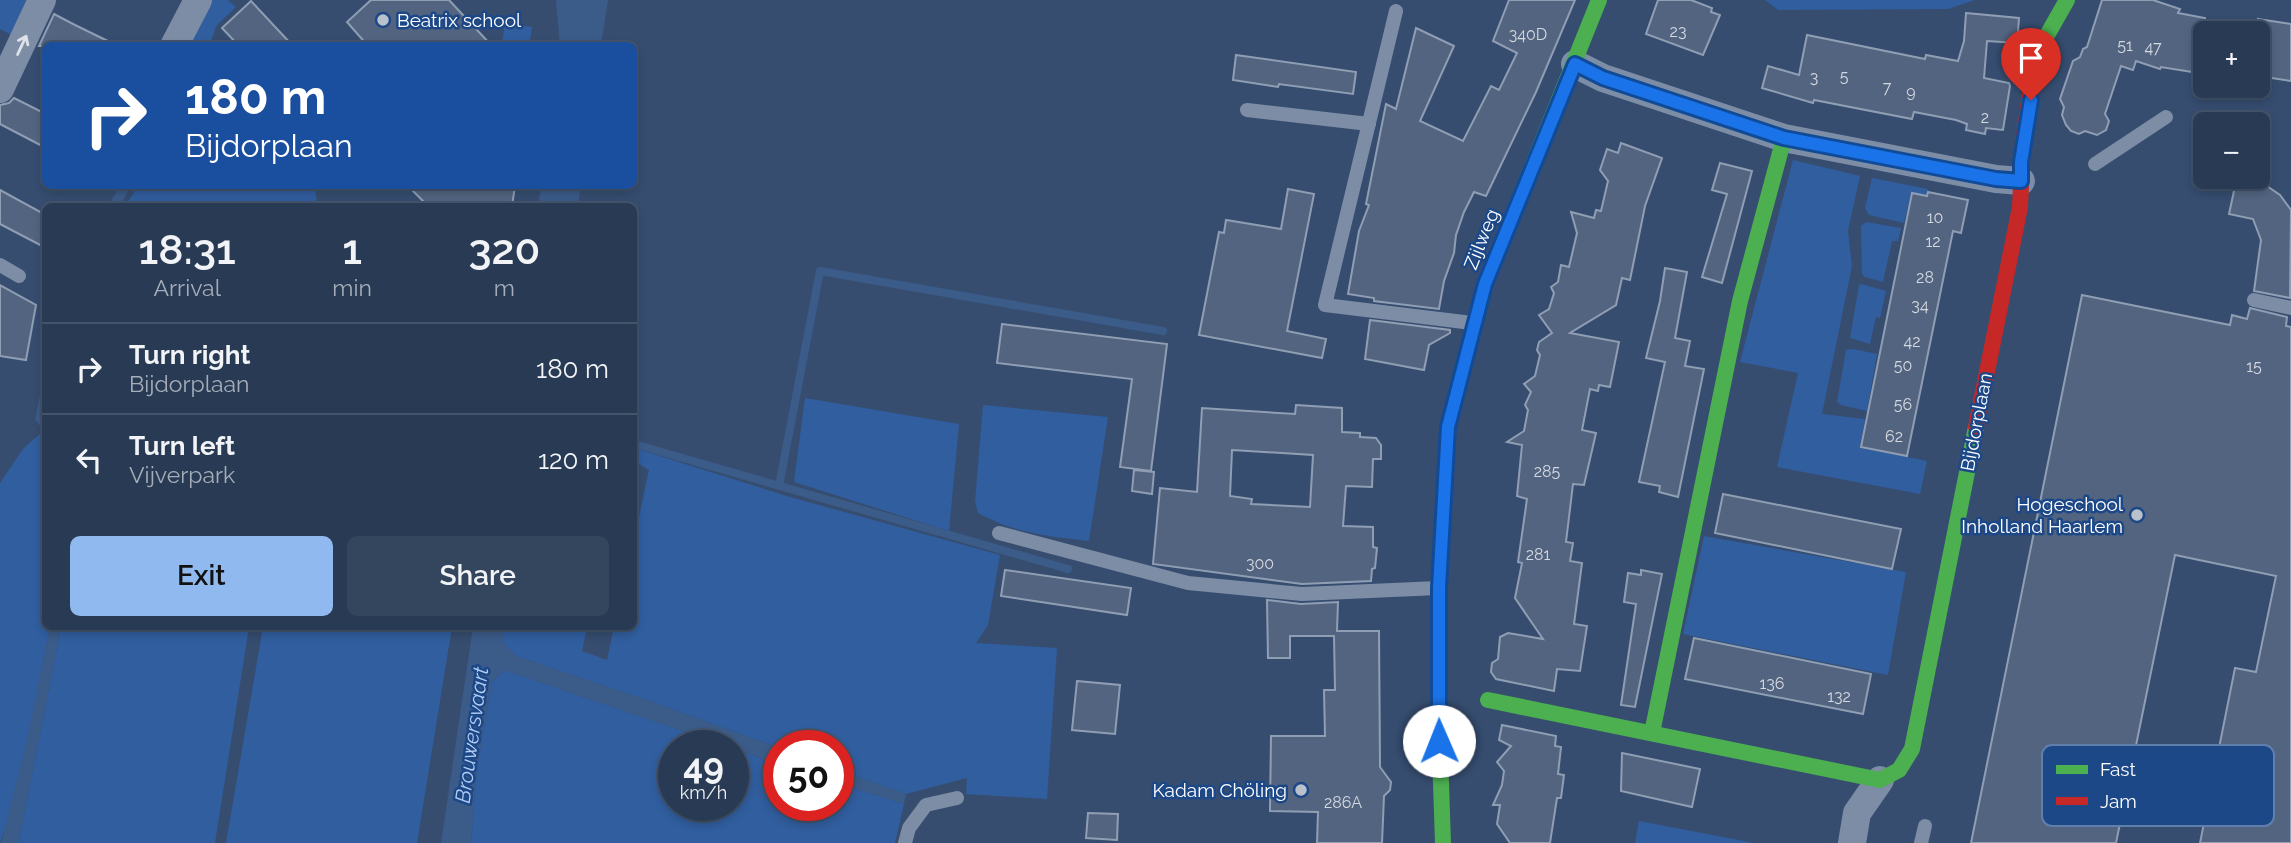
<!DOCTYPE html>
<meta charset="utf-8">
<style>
body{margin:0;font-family:Raleway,sans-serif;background:#34455e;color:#f1f3f6;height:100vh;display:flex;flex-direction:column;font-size:26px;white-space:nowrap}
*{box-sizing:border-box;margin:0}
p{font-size:23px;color:#a5adb8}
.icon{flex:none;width:38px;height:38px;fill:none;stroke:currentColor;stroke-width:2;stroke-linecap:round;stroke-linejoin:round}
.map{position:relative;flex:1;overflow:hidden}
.panel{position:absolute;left:42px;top:203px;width:595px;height:427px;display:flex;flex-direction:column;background:#283a54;border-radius:10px;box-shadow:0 4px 10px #0003,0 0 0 2px #44546b}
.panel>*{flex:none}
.banner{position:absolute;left:42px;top:42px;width:595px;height:147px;border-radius:10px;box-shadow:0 4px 10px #0003,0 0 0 2px #44546b;background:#1a4fa0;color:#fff;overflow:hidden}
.controls{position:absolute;left:2193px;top:21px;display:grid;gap:14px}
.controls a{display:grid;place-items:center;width:77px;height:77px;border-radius:10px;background:#283a54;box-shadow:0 4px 10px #0003,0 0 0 2px #44546b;font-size:35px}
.speed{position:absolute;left:658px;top:730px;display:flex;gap:14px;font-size:35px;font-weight:700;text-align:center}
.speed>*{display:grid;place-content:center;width:91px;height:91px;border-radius:50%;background:#283a54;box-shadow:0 4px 10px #0003,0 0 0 2px #44546b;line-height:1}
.speed small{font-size:18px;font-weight:400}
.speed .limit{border:10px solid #d22;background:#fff;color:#111}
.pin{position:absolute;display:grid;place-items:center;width:60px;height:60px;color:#fff;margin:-72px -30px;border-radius:50% 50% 50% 0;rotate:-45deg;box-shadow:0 0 7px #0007}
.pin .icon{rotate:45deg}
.me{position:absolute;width:77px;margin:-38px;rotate:359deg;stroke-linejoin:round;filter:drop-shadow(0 0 5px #0008)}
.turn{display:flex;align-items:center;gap:24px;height:147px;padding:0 28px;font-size:32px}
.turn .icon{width:91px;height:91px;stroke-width:2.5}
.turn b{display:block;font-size:49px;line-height:60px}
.eta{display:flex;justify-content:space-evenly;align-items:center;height:119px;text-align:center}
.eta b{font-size:42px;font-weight:600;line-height:49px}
.cta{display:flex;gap:14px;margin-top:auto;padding:14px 28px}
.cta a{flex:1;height:80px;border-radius:10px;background:#90b9f0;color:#111;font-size:28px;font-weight:600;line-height:80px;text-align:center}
.cta a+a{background:#34455e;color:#f1f3f6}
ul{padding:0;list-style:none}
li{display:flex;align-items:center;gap:21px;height:91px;padding:0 28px;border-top:2px solid #44546b}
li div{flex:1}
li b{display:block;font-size:26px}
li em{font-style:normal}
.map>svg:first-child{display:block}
</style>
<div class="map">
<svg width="2291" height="843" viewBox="0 0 2291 843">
<rect width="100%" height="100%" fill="#364d70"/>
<g fill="#315e9f">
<path d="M 0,0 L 31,0 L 14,36 L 0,29 Z"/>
<path d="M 205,0 L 228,0 L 236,7 L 216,26 L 210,45 L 183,46 Z"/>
<path d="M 1765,0 L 1975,0 L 1948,9 L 1778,10 Z"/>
<path d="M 505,23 L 532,27 L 529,45 L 502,45 Z"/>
<path d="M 1793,160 L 1860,176 L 1848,231 L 1852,266 L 1822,414 L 1865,419 L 1860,447 L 1927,461 L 1920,494 L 1777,467 L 1798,373 L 1740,362 Z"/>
<path d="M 1872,178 L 1928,189 L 1926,195 L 1911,193 L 1904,223 L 1869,215 L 1865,208 Z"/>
<path d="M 134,186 L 315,186 L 317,206 L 125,206 L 135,191 Z"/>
<path d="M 1866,222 L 1901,228 L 1898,241 L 1892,241 L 1883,282 L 1865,277 L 1862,274 L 1861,226 Z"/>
<path d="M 1861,284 L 1886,291 L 1880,318 L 1876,317 L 1870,344 L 1850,338 L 1859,285 Z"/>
<path d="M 1853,349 L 1877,354 L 1867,411 L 1841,405 L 1837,402 L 1846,350 Z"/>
<path d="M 805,398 L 959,424 L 949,531 L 794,482 Z"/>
<path d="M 983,405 L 1108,417 L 1089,541 C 1045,536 1018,534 978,513 L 975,501 Z"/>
<path d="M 43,431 L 46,433 L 46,626 L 50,627 L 18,791 L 0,843 L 0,483 L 23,449 Z"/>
<path d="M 634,448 L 790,497 L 1000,555 L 988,625 L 976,643 L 1057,648 L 1047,799 L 966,794 L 967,778 L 906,794 L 838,770 L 838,746 L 779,746 L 779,748 L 652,702 L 516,656 L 504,644 L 504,627 L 587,627 L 582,651 L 607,660 L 614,627 L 634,626 L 634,540 L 649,470 L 634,461 Z"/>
<path d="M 1704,536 L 1906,572 L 1888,675 L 1683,634 Z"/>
<path d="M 61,627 L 249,627 L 215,843 L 16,843 L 19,838 Z"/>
<path d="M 263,627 L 452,627 L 417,843 L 226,843 Z"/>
<path d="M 504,670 L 724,745 L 674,746 L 674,805 L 733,805 L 733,749 L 779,764 L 779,805 L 838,805 L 838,783 L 904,804 L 895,843 L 471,843 L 477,768 L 492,682 Z"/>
<path d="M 1639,821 L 1754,843 L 1635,843 Z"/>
</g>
<g fill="#3b5b89">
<path d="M 556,0 L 608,0 L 601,45 L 560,45 Z"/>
<path d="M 120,186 L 131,186 L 120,206 L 108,206 Z"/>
<path d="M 541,186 L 581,186 L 578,206 L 538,206 Z"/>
<path d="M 45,371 L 45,433 L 35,419 Z"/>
<path d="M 50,627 L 61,627 L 19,838 L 16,843 L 1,843 L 27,740 Z"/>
<path d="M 473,627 L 504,627 L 504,644 L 516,656 L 652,702 L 779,748 L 779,764 L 733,749 L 733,746 L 724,745 L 504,670 L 492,682 L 477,768 L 471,843 L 441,843 Z"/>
<path d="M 838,770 L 906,794 L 904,804 L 838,783 Z"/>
</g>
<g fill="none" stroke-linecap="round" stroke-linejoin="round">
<g stroke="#3b5b89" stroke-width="8">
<path d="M 634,444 L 1068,569"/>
<path d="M 779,486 L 820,271 L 1163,331"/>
</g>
</g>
<g fill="#526480" stroke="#909eb3" stroke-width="2" fill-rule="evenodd">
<path d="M 371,0 L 449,0 L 492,46 L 368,46 L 347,22 Z"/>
<path d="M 1509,0 L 1575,0 L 1536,92 L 1486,196 L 1474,192 L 1464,212 L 1456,235 L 1454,253 L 1444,281 L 1439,309 L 1374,301 L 1374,298 L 1348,294 L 1359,231 L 1369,205 L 1366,204 L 1386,104 L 1396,109 L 1416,28 L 1454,46 L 1420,121 L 1463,141 L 1491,86 L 1499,90 L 1517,53 L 1493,41 Z"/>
<path d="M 1658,0 L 1691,0 L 1712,8 L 1711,12 L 1720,15 L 1703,55 L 1646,34 Z"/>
<path d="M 2102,0 L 2153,0 L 2180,9 L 2178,13 L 2205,18 L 2205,74 L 2161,67 L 2160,69 L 2136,61 L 2133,70 L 2121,66 L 2105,114 L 2109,121 L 2106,130 L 2097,135 L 2085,131 L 2079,134 L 2071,131 L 2066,125 L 2062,115 L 2064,107 L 2060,99 L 2073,61 L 2080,57 L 2083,49 L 2087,47 Z"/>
<path d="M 251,1 L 293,46 L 239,46 L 222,28 Z"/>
<path d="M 1966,13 L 2019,18 L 2017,43 L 1987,41 L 1984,78 L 2009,83 L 2010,86 L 2003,130 L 1986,128 L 1985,134 L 1966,130 L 1967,124 L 1956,120 L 1914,112 L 1912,119 L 1814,100 L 1813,103 L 1762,88 L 1768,66 L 1799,75 L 1807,35 L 1925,59 L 1926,55 L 1958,61 L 1964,41 Z"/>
<path d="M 54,14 L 75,25 L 118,46 L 39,46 Z"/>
<path d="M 2258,19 L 2291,24 L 2291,81 L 2258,76 Z"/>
<path d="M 1236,55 L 1356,72 L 1353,94 L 1279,84 L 1278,87 L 1233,80 Z"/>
<path d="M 14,98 L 46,114 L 46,148 L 0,124 L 0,105 L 9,103 Z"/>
<path d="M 1621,143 L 1662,158 L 1645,206 L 1630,280 L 1622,278 L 1616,305 L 1570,333 L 1619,342 L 1610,387 L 1599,385 L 1598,391 L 1590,389 L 1582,430 L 1596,433 L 1584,485 L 1573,484 L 1566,542 L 1573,543 L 1570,561 L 1582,563 L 1574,624 L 1587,626 L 1580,671 L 1557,669 L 1554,691 L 1496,679 L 1491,672 L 1492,663 L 1498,659 L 1500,637 L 1508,633 L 1543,639 L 1515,598 L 1522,563 L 1518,562 L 1527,499 L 1517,496 L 1522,445 L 1507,442 L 1524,431 L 1528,410 L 1525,405 L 1531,392 L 1524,384 L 1535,376 L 1540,355 L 1537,350 L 1539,342 L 1552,333 L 1539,315 L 1549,309 L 1554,293 L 1551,287 L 1558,282 L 1561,265 L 1569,267 L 1577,233 L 1571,212 L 1594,218 L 1596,210 L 1601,211 L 1608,181 L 1600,170 L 1607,149 L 1618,153 Z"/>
<path d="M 1720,163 L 1752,171 L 1722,283 L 1702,277 L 1727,194 L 1712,190 Z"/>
<path d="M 2237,177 L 2261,182 L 2280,195 L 2291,210 L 2290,298 L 2254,291 L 2261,240 L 2253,219 L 2229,214 Z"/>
<path d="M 408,186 L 515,186 L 512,206 L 428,206 Z"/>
<path d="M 1288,189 L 1314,194 L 1287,331 L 1326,339 L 1322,358 L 1199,335 L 1219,232 L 1224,233 L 1226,220 L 1281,229 Z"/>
<path d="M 0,190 L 46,215 L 46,248 L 0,224 Z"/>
<path d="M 1928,192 L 1968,200 L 1961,233 L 1953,231 L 1907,456 L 1861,447 L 1912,193 L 1927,196 Z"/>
<path d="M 1665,268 L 1687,272 L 1675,338 L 1690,341 L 1685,366 L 1704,369 L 1678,497 L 1659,492 L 1660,486 L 1639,482 L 1665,362 L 1646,358 L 1660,301 Z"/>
<path d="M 0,285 L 36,305 L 26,360 L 0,356 Z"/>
<path d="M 2082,295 L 2230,325 L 2232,315 L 2247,319 L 2250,308 L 2287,317 L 2286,326 L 2291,327 L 2291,843 L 2200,843 L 2235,668 L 2256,672 L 2276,576 L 2175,555 L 2116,843 L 1971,843 Z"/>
<path d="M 1370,320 L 1450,330 L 1450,333 L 1429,345 L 1424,370 L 1365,359 Z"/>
<path d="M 1002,324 L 1167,344 L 1151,471 L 1120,467 L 1132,379 L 997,363 Z"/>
<path d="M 1296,405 L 1342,408 L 1342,432 L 1360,433 L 1360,437 L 1376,438 L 1381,445 L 1381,459 L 1373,459 L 1372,487 L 1346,486 L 1343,526 L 1373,527 L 1373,547 L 1377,548 L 1375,568 L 1372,569 L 1371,581 L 1302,584 L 1153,564 L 1160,488 L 1197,492 L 1202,408 L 1295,414 ZM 1232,450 L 1313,455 L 1310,507 L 1251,504 L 1252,499 L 1230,496 Z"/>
<path d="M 1134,470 L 1154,472 L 1152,494 L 1132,491 Z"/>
<path d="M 1723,494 L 1901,529 L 1892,569 L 1715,533 Z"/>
<path d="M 1005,570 L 1131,588 L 1127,615 L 1001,596 Z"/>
<path d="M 1641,570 L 1662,574 L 1635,707 L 1621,705 L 1636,604 L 1624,602 L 1628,573 L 1641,575 Z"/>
<path d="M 1267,600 L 1301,604 L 1338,602 L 1337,631 L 1379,631 L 1380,767 L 1391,782 L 1390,790 L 1384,796 L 1382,843 L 1317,843 L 1318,812 L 1270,811 L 1271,736 L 1325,736 L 1324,690 L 1335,690 L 1334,636 L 1290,636 L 1290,658 L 1268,658 Z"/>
<path d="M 1694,638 L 1871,674 L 1863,714 L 1685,679 Z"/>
<path d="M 1077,681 L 1120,685 L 1115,734 L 1072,730 Z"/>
<path d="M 1502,725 L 1556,736 L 1555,746 L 1561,747 L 1558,774 L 1564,775 L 1561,798 L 1557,798 L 1550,843 L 1510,843 L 1497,824 L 1500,805 L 1493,805 L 1502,785 L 1504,771 L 1497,762 L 1511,746 L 1499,740 Z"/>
<path d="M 1622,753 L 1700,769 L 1692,807 L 1621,791 Z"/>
<path d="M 1088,813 L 1118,814 L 1117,840 L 1086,838 Z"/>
</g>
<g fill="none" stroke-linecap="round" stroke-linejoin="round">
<g stroke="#7c8da5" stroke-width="14">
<path d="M 1396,11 L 1325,305 L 1472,323"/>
<path d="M 1247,110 L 1369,124"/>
<path d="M 2095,164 L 2166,117"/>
<path d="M 0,265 L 19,276"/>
<path d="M 2254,300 L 2291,308"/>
<path d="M 999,533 L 1188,583 L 1302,594 L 1438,588"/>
<path d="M 905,843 L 909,828 L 926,805 L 957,798"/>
<path d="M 1921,843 L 1925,826"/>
</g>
<g stroke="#7c8da5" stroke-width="28">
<path d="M 174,46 L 198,0"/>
<path d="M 1575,64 L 1603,78 L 1784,138 L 1996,179 L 2021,181"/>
<path d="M 0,89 L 42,0"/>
<path d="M 1852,843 L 1857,813 L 1880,780"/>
</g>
<g stroke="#4caf50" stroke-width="16">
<path d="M 2031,88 L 2046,37 L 2067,0"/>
<path d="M 1488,700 L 1880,780 L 1899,770 L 1912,749 L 1976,427"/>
<path d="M 1652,733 L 1740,301 L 1784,138"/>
<path d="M 1443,843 L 1438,695 L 1439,588 L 1448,427 L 1485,284 L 1599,0"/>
</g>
<path stroke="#c62828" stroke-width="16" d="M 1976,427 L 2020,207 L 2023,143 L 2031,88"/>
</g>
<defs><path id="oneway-shaft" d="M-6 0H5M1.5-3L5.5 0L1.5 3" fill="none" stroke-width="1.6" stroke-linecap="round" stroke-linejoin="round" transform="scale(1.75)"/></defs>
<use stroke="#dee2e8" href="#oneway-shaft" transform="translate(22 45) rotate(-65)"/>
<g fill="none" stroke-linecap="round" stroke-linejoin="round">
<defs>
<path id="route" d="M 1439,741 L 1439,588 L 1448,427 L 1485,284 L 1575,64 L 1603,78 L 1784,138 L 1996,179 L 2021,181 L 2021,162 L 2031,100"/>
</defs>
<use href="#route" stroke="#114b97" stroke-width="18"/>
<use href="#route" stroke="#1a73e8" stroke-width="12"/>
</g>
<g fill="#b9c1cd" stroke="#1d4888" stroke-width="2.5">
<circle cx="383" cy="20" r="7"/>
<circle cx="2137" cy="515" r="7"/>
<circle cx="1301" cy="790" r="7"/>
</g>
<g text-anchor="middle" stroke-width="5" stroke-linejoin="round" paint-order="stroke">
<g font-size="16" fill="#d4d8df">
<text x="1678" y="37">23</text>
<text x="1528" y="40">340D</text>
<text x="2125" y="51">51</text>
<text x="2153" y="53">47</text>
<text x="1844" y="82">5</text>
<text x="1814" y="83">3</text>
<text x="1887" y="93">7</text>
<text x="1911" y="97">9</text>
<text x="1985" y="123">2</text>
<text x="1935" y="223">10</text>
<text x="1933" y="247">12</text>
<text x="1925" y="283">28</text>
<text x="1920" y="311">34</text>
<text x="1912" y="347">42</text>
<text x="1903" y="371">50</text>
<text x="2254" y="372">15</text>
<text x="1903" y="410">56</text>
<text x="1894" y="442">62</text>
<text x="1547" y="477">285</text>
<text x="1538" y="560">281</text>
<text x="1260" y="569">300</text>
<text x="1772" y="689">136</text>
<text x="1839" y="702">132</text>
<text x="1343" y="808">286A</text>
</g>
<g font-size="19" fill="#fff" stroke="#1d4888" text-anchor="end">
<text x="397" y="27" text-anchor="start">Beatrix school</text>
<text x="2123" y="511">Hogeschool<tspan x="2123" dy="22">Inholland Haarlem</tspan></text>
<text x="1287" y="797">Kadam Chöling</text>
</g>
<g font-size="19" fill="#fff" stroke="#1d4888">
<text transform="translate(1481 239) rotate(-68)" y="7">Zijlweg</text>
<text transform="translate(1976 422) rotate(-79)" y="7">Bijdorplaan</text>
</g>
<g font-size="21" font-style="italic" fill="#b2cdf3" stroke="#1d4888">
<text transform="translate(472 735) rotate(-82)" y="7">Brouwersvaart</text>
</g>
</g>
<rect x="2042" y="745" width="232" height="81" rx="10" fill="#1d4888" stroke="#617fac" stroke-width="2"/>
<rect x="2056" y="765" width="32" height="9" fill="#4caf50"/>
<rect x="2056" y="797" width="32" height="8" fill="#c62828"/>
<g font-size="19" fill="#fff">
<text x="2100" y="776">Fast</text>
<text x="2100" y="808">Jam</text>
</g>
</svg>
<div class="controls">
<a>+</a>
<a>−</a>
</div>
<div class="speed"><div>49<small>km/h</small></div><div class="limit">50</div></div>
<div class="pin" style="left:2031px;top:100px;background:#d93025"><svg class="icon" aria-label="arrive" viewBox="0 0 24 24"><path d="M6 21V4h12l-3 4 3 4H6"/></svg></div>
<svg class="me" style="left:1439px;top:741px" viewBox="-20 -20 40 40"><circle r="19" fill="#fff"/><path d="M0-13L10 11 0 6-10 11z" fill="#1a73e8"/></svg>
<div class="banner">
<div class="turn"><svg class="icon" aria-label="right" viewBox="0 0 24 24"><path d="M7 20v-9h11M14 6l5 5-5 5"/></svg><div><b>180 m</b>Bijdorplaan</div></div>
</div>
<section class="panel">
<div class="eta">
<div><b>18:31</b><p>Arrival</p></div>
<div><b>1</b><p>min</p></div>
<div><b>320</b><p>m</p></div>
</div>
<ul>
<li><svg class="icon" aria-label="right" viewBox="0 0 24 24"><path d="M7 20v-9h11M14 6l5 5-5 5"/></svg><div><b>Turn right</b><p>Bijdorplaan</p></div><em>180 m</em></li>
<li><svg class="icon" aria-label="left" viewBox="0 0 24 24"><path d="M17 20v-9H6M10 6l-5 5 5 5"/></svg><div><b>Turn left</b><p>Vijverpark</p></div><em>120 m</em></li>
</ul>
<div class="cta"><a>Exit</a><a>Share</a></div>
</section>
</div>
